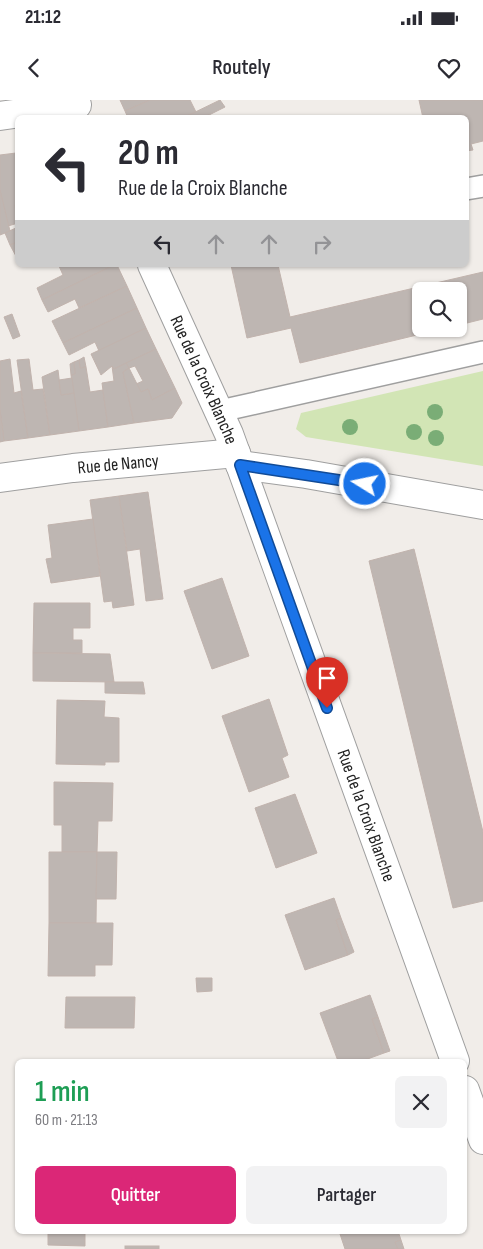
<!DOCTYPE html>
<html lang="fr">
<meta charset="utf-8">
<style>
body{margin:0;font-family:"Sofia Sans Condensed",sans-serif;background:#f2f2f3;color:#2b2b33;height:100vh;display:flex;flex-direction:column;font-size:19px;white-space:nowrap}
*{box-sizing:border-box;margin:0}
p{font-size:16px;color:#7c7c81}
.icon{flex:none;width:28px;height:28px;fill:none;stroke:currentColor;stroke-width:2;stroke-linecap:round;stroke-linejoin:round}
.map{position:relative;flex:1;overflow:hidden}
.panel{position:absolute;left:15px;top:959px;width:452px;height:175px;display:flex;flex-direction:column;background:#fff;border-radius:8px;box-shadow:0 1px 4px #0004}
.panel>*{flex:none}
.top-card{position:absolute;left:15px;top:15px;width:454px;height:152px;border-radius:8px;box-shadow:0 1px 4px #0004;background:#fff;color:#2b2b33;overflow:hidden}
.buttons{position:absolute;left:412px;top:182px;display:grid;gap:10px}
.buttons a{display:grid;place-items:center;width:55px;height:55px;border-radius:8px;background:#fff;box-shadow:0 1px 4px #0004;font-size:25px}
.pin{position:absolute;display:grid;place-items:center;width:42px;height:42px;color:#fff;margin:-51px -21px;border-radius:50% 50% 50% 0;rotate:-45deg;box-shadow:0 0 5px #0007}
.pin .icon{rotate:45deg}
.me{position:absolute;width:55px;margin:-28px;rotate:280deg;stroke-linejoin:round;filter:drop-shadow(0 0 4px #0008)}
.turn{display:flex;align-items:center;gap:18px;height:105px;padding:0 20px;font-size:22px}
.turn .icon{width:65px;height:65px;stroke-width:2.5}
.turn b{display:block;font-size:35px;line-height:42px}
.lanes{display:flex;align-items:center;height:48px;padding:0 20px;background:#0003;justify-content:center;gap:25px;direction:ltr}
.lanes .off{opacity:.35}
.round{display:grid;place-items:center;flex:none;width:52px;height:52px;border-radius:8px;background:#f2f2f3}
.head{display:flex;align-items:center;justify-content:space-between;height:85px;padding:0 20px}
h1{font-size:30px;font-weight:600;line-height:38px;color:#1e9e55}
.button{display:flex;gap:10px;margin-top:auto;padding:10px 20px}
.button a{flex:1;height:58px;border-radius:8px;background:#db2777;color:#fff;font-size:20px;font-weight:600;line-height:58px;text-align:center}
.button a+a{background:#f2f2f3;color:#2b2b33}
.status{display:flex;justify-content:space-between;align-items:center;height:35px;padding:0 25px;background:#fff;direction:ltr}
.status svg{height:14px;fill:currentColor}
header{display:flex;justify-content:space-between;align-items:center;height:65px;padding:0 20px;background:#fff;font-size:22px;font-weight:600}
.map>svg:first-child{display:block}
</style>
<div class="status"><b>21:12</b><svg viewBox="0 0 49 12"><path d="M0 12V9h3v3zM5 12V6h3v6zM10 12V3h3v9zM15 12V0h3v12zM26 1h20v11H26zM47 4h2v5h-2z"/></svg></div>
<header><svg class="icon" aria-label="back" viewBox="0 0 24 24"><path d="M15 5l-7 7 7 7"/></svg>Routely<svg class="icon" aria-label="heart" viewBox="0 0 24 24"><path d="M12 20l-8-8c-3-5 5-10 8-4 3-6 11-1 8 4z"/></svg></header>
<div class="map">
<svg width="483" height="1149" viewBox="0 0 483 1149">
<rect width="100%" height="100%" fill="#f1ede9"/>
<path fill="#d2e5b5" d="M 483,271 L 483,366 L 306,337 L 296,329 L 301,313 Z"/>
<g fill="#beb6b2" stroke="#c1b3ad">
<path d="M 120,0 L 150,0 L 125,11 Z"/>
<path d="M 150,0 L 190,0 L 196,12 L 183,18 L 128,18 L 125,11 Z"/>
<path d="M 220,0 L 225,7 L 203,18 L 183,18 Z"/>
<path d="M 419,0 L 483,0 L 483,41 L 471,44 L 473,50 L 466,51 L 466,18 L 423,18 Z"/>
<path d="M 16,53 L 18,105 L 15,105 L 18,123 L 8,126 L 0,90 L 0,55 Z"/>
<path d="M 0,90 L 10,131 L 0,135 Z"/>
<path d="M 18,127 L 18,142 L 10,145 L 5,133 Z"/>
<path d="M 18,142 L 18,158 L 17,158 L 10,145 Z"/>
<path d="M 61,165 L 114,165 L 42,200 L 37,188 L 63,175 L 59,166 Z"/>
<path d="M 114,165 L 117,165 L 127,186 L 79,208 L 75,199 L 48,212 L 42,200 Z"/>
<path d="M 231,165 L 278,165 L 290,217 L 483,172 L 483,219 L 459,225 L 459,191 L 421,191 L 421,229 L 442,229 L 300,263 L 291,228 L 247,238 Z"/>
<path d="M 127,186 L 137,208 L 63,243 L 52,221 Z"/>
<path d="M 137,208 L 146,228 L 99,251 L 95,242 L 69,255 L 63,243 Z"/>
<path d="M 12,214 L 20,236 L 13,239 L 4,217 Z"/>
<path d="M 146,228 L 156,249 L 114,269 L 112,266 L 101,275 L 91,254 Z"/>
<path d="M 156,249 L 175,288 L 152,300 L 148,289 L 141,292 L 136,284 L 143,281 L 135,266 L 129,268 L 126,263 Z"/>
<path d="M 84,257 L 86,267 L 80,268 L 79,260 Z"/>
<path d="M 10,259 L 14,293 L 21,291 L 28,338 L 4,341 L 0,310 L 0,261 Z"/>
<path d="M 29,259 L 33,290 L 43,289 L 50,335 L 28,338 L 17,260 Z"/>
<path d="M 79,260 L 80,268 L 86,267 L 90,292 L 103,290 L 108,327 L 79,331 L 71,275 L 75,274 L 74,262 Z"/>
<path d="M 74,262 L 75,274 L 71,275 L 70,264 Z"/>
<path d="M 126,263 L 129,268 L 123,272 L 134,323 L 108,327 L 102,283 L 114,281 L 112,266 L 114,269 Z"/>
<path d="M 129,268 L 141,292 L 148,289 L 152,300 L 175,288 L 182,303 L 172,318 L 134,323 L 123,272 Z"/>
<path d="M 58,270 L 61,295 L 74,293 L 79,331 L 50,335 L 42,277 Z"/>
<path d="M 72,278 L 74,293 L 61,295 L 59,280 Z"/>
<path d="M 0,310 L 4,341 L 0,342 Z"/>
<path d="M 148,392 L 163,499 L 146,501 L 140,449 L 127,451 L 119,396 Z"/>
<path d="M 119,396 L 134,505 L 113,508 L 112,501 L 104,502 L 90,400 Z"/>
<path d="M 93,419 L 100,476 L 51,483 L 46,459 L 52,458 L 48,425 Z"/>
<path d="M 414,449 L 483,732 L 483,801 L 453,808 L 369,461 Z"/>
<path d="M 222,478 L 249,556 L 212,569 L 184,491 Z"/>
<path d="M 34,503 L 90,503 L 90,528 L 73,528 L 73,540 L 82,540 L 82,553 L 33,553 Z"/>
<path d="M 33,553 L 110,554 L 114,582 L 33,581 Z"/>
<path d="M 105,582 L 143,582 L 145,594 L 105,593 Z"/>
<path d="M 269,599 L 288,655 L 282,658 L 289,677 L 249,692 L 222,616 Z"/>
<path d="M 57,600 L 105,601 L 104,617 L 119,618 L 119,662 L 105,662 L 105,665 L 56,664 Z"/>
<path d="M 54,682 L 113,683 L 112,721 L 98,721 L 97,752 L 62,752 L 62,725 L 54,725 Z"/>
<path d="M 295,694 L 317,753 L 276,768 L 255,708 Z"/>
<path d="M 49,752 L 97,752 L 96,823 L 49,823 Z"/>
<path d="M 97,752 L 117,752 L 116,799 L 96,799 Z"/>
<path d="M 334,798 L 341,818 L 336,820 L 348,855 L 305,870 L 285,815 Z"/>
<path d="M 341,818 L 354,852 L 348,855 L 336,820 Z"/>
<path d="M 49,823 L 113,823 L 112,865 L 95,865 L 95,876 L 48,876 Z"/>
<path d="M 196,878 L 212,878 L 212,891 L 197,892 Z"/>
<path d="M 370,895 L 378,917 L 372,919 L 384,953 L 362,961 L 338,961 L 320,913 Z"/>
<path d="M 66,897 L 135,897 L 134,928 L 65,928 Z"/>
<path d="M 378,917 L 390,951 L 384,953 L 372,919 Z"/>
<path d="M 48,1131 L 85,1131 L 85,1146 L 48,1145 Z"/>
<path d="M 339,1131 L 398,1131 L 401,1140 L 395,1142 L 398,1149 L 345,1149 Z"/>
<path d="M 401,1140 L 404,1149 L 398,1149 L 395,1142 Z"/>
<rect x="125" y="1146" width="34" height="3"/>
</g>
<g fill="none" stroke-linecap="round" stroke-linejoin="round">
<defs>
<g id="service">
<path d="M 466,89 L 483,86"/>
<path d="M 220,311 L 483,252"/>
</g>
<g id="minor">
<path d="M 0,16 L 77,5"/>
<path id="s1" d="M 152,165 L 229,334 L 455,961"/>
<path d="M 240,365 L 306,374 L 483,405"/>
<path id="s2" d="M 0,378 L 73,368 L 236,353"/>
<path d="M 465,990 L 483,1040"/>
</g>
</defs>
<use href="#service" stroke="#9f9f9f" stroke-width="24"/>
<use href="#minor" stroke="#9f9f9f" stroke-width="30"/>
<use href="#service" stroke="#fff" stroke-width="21"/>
<use href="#minor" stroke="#fff" stroke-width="28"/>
</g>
<g fill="#7aad76">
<circle cx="435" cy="312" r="8"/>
<circle cx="350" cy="327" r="8"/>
<circle cx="414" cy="332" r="8"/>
<circle cx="436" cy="338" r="8"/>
</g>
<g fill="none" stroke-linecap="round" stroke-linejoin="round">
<defs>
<path id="route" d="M 327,608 L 240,365 L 365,384"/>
</defs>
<use href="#route" stroke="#114b97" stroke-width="12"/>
<use href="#route" stroke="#1a73e8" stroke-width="9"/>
</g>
<g text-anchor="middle" stroke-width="4" stroke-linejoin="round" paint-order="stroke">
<g font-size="18" fill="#222" stroke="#fff">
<text dy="6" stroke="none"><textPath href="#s1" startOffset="126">Rue de la Croix Blanche</textPath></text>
<text dy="6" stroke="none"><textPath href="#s2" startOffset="119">Rue de Nancy</textPath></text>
<text dy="6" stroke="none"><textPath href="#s1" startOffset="591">Rue de la Croix Blanche</textPath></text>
</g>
</g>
</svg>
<div class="buttons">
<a><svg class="icon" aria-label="search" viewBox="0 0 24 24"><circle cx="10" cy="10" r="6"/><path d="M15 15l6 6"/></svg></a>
</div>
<div class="pin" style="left:327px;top:608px;background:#d93025"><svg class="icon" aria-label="arrive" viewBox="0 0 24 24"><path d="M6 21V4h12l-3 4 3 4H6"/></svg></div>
<svg class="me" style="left:365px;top:384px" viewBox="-20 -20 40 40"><circle r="17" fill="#1a73e8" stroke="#fff" stroke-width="3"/><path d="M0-11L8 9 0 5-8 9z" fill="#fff"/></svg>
<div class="top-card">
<div class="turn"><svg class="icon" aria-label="left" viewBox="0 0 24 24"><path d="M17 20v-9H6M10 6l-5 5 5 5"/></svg><div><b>20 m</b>Rue de la Croix Blanche</div></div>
<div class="lanes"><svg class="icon" aria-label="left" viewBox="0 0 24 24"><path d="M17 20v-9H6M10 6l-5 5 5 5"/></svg><svg class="icon off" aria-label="ahead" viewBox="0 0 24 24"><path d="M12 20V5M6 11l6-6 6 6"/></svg><svg class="icon off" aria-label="ahead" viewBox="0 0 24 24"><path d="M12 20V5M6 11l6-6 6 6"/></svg><svg class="icon off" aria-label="right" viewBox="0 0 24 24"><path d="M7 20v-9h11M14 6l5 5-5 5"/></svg></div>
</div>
<section class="panel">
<div class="head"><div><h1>1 min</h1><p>60 m · 21:13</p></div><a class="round"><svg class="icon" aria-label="close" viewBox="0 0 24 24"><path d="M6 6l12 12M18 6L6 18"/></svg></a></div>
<div class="button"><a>Quitter</a><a>Partager</a></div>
</section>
</div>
